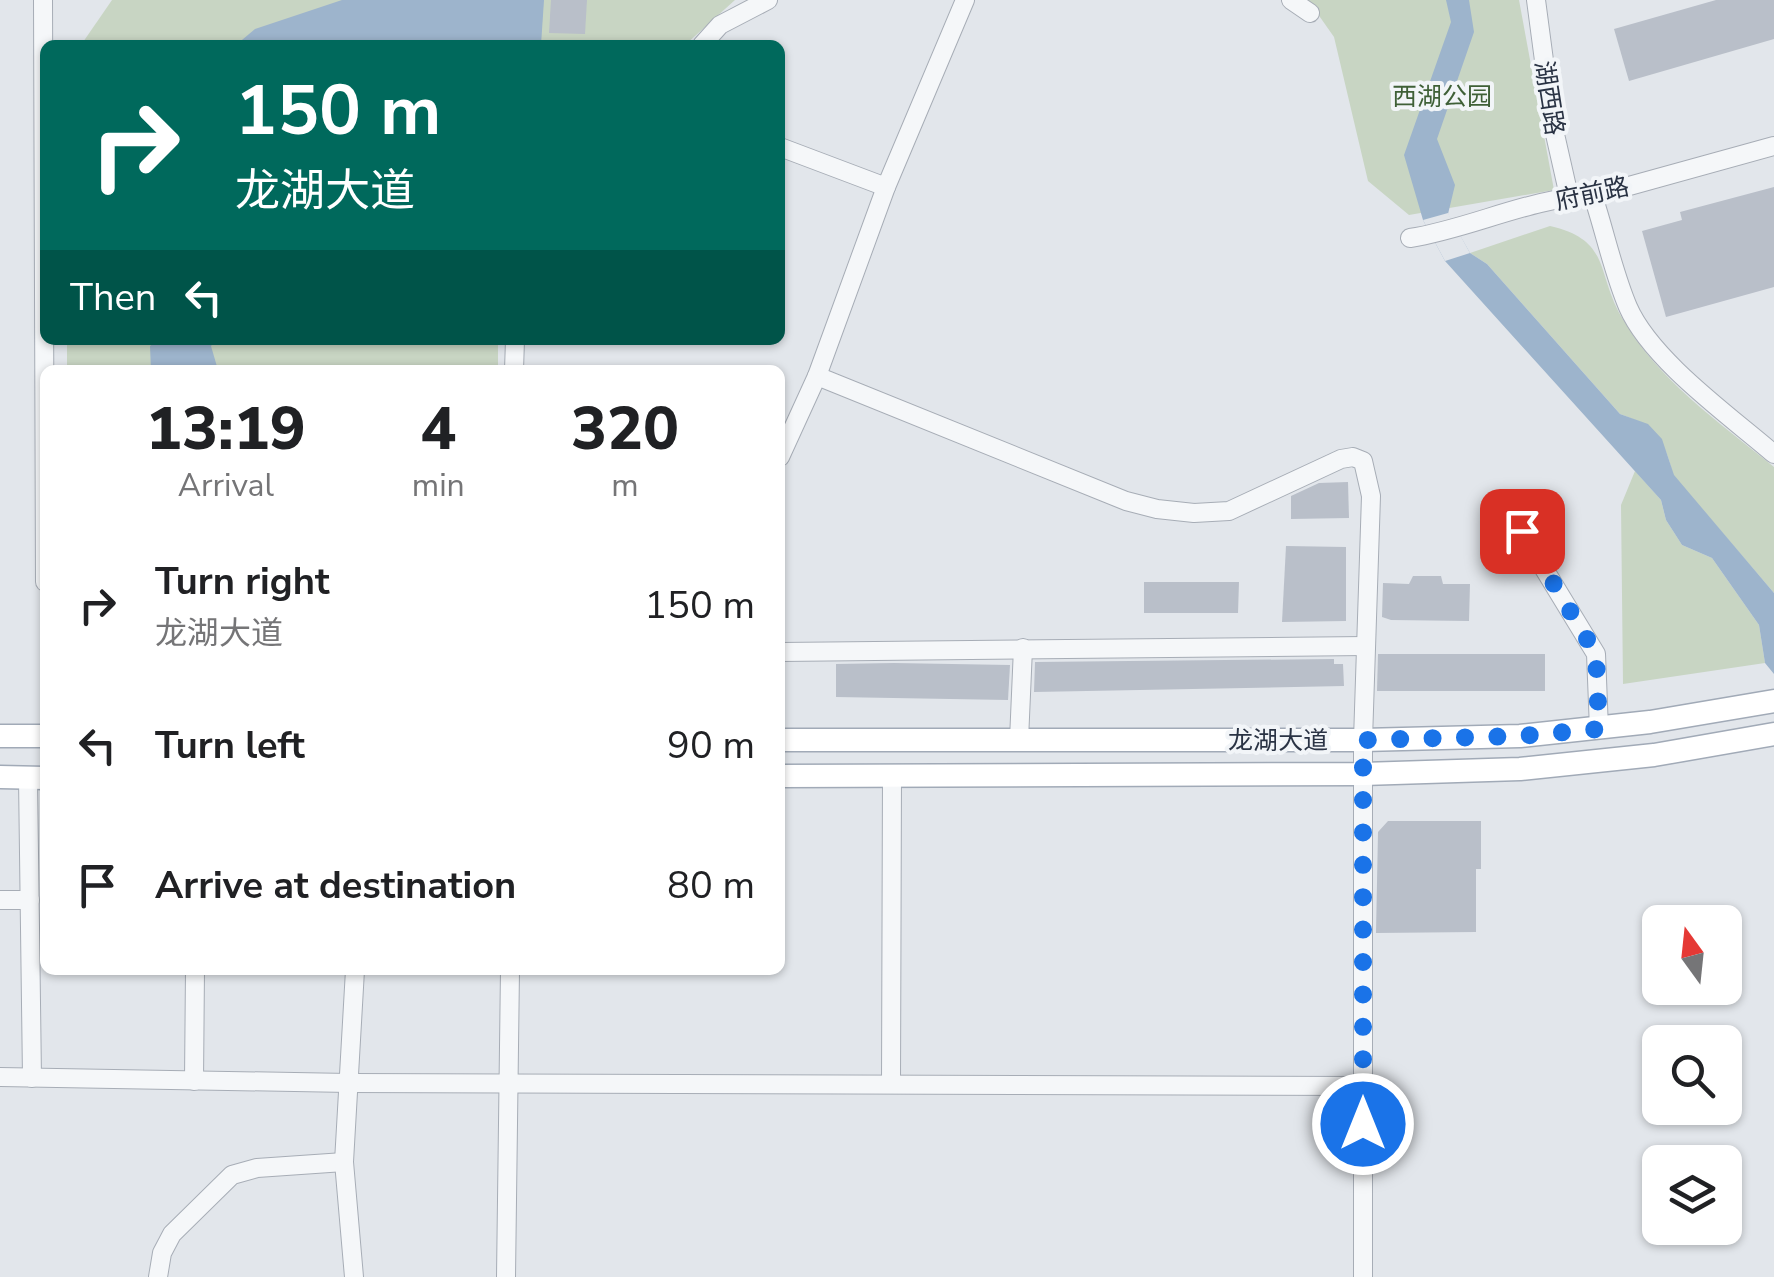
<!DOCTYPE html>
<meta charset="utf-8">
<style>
body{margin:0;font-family:"Nunito Sans","Noto Sans SC",sans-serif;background:#f6f6f6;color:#202124;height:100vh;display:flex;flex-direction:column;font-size:38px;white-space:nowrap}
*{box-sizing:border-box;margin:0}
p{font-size:32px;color:#757577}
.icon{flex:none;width:55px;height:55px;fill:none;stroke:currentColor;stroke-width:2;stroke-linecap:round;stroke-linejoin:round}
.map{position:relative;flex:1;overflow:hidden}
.drawer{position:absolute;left:40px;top:365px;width:745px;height:610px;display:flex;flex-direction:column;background:#fff;border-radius:15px;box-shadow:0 2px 8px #0004}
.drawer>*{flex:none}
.top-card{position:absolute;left:40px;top:40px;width:745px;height:305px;border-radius:15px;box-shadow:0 2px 8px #0004;background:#00695c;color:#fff;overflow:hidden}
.needle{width:65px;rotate:345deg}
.fabs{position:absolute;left:1642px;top:905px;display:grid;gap:20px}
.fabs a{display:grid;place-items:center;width:100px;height:100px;border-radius:15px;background:#fff;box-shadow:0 2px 8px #0004;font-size:50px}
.pin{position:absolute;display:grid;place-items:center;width:85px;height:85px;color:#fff;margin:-42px;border-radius:20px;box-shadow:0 5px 15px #0006}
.me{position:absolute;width:110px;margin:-55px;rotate:0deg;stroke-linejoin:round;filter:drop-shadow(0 0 8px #0008)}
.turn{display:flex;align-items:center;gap:35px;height:210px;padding:0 30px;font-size:45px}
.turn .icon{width:130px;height:130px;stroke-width:2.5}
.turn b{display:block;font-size:70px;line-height:85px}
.then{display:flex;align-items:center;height:95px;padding:0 30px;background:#0003;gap:20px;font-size:38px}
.eta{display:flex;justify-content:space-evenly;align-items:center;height:170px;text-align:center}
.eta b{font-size:60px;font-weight:800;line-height:70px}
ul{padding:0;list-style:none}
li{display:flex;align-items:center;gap:30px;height:140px;padding:0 30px}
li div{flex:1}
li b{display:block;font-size:38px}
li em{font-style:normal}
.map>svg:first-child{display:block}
</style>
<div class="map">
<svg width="1774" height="1277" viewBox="0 0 1774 1277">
<rect width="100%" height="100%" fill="#e2e6eb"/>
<g fill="#c8d5c3">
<path d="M 112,0 L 735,0 L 685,45 L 81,45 Z"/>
<path d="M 1308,0 L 1519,0 L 1554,190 L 1409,215 L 1368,181 L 1334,37 Z"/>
<path d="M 1550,226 C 1611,240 1596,272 1621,316 C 1656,379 1719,422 1774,467 L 1774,593 L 1673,475 C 1665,439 1654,426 1620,414 L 1487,264 L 1470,253 Z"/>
<rect x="67" y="340" width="431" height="30"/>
<path d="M 1635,471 L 1661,500 L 1666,520 L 1682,545 L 1712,558 L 1759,625 L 1765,663 L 1623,684 L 1621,505 Z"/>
</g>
<g fill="#9db4cc">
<path d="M 342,0 L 544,0 L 541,45 L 236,45 L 255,29 Z"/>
<path d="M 1446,0 L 1469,0 L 1474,32 L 1437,139 L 1455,185 L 1448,214 L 1470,253 L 1487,264 L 1620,414 L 1648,424 L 1662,439 L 1674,475 L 1774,593 L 1774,674 L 1765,663 L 1759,625 L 1712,558 L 1682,545 L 1666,520 L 1661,500 L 1445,261 L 1423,220 L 1404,155 L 1451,22 Z"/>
<path d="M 158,340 L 216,340 L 211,346 L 218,370 L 151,370 L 150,346 Z"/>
</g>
<path fill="#e2e6eb" d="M 1448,213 L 1470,253 L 1445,261 L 1423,220 Z"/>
<g fill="#b9bfc9">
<path d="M 551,0 L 587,0 L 585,34 L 549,33 Z"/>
<path d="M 1716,0 L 1774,0 L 1774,39 L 1629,81 L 1614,29 Z"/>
<path d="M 1774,187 L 1774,287 L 1666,317 L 1642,231 L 1682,220 L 1680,212 Z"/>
<path d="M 1348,482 L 1349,518 L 1291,519 L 1291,496 L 1319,483 Z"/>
<path d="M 1286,546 L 1346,547 L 1346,621 L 1282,622 Z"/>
<path d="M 1413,576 L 1441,576 L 1443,584 L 1470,584 L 1469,621 L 1391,620 L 1382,617 L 1383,583 L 1409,584 Z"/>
<path d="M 1144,582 L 1239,582 L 1238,613 L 1144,613 Z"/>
<path d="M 1378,654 L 1545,654 L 1545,691 L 1377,691 Z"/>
<path d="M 1334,659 L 1334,664 L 1343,664 L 1344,686 L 1034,692 L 1035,662 Z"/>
<path d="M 894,663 L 1010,665 L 1008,700 L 836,697 L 836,664 Z"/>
<path d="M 1388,821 L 1481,821 L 1481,869 L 1476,869 L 1476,932 L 1376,933 L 1378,832 Z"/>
</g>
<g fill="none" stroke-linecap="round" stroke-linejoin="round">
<defs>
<g id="minor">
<path d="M 43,0 L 45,582"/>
<path d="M 1291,0 L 1310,13"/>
<path d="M 1536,0 L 1552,121 L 1569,196"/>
<path d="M 702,45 L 720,25 L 768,0"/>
<path d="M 780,147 L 886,187"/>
<path d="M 1593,196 C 1605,232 1613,272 1628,307 C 1651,360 1730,416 1774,454"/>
<path d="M 1410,238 C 1470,229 1534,196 1593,196 L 1774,146"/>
<path d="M 514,370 L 515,340"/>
<path d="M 817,376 L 1126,501 L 1157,509 L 1194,513 L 1229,511 L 1341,459 L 1353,457 L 1363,461 L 1371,496 L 1363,740 L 1363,1277"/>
<path d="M 780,457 L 817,376 L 886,187 L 965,0"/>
<path d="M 1521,531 L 1596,654 L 1599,729"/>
<path d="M 780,652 L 1366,646"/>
<path d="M 1019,740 L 1023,648"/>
<path d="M 28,778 L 32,1078"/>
<path d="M 0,900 L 30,900"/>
<path d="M 0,1077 L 349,1083 L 1363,1086"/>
<path d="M 194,1081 L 195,970"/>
<path d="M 891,1084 L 892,775"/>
<path d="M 158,1277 L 162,1253 L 172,1234 L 232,1175 L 257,1168 L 344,1162"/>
<path d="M 354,1277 L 344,1162 L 355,970"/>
<path d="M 506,1277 L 510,970"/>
</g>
<g id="major">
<path d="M 0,736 L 45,736"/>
<path d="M 780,740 L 1363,740 L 1520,736 L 1650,722 L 1774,701"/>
<path d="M 780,776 L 1363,774 L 1520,769 L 1654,755 L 1774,734"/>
<path d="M 0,777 L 45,778"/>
</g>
</defs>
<use href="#minor" stroke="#a7adb6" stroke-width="20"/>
<use href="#major" stroke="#a1aab7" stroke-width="25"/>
<use href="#minor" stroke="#f5f7f9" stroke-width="18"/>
<use href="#major" stroke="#fff" stroke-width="22"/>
</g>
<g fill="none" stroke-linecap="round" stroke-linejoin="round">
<path stroke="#1a73e8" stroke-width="18" stroke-dasharray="0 32.4" d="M 1363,1124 L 1363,740 L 1520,736 L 1599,729 L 1596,654 L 1522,531"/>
</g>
<g text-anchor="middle" stroke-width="8" stroke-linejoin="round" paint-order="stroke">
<g font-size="25" fill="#3f6037" stroke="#f2f5f8">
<text x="1442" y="105">西湖公园</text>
</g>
<g font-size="25" fill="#2a3344" stroke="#f2f5f8">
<text transform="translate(1550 98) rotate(81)" y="9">湖西路</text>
<text transform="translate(1592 193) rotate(-12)" y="9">府前路</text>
<text x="1278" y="749">龙湖大道</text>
</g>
</g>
</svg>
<div class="fabs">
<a><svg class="needle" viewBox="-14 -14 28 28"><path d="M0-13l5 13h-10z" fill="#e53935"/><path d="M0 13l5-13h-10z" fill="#757577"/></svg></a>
<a><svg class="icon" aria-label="search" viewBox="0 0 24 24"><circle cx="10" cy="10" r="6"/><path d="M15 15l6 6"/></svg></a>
<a><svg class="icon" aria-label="layers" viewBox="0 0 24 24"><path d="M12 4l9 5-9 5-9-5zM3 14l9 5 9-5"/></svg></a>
</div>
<div class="pin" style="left:1522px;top:531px;background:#d93025"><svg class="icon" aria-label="arrive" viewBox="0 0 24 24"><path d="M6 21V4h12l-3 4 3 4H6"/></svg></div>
<svg class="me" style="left:1363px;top:1124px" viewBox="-20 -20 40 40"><circle r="17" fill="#1a73e8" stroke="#fff" stroke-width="3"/><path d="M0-11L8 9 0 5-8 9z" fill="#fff"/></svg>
<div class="top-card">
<div class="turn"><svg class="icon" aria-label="right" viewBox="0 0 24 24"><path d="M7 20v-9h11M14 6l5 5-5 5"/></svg><div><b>150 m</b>龙湖大道</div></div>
<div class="then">Then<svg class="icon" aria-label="left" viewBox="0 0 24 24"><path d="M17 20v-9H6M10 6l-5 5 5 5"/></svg></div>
</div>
<section class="drawer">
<div class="eta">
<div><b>13:19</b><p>Arrival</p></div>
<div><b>4</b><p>min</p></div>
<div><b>320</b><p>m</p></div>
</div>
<ul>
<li><svg class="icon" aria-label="right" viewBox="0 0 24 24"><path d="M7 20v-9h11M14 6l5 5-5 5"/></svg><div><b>Turn right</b><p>龙湖大道</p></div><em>150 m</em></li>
<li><svg class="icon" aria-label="left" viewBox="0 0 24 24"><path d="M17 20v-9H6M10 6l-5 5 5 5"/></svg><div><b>Turn left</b></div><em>90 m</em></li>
<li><svg class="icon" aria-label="arrive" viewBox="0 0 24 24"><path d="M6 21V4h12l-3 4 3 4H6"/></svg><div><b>Arrive at destination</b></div><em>80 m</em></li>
</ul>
</section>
</div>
